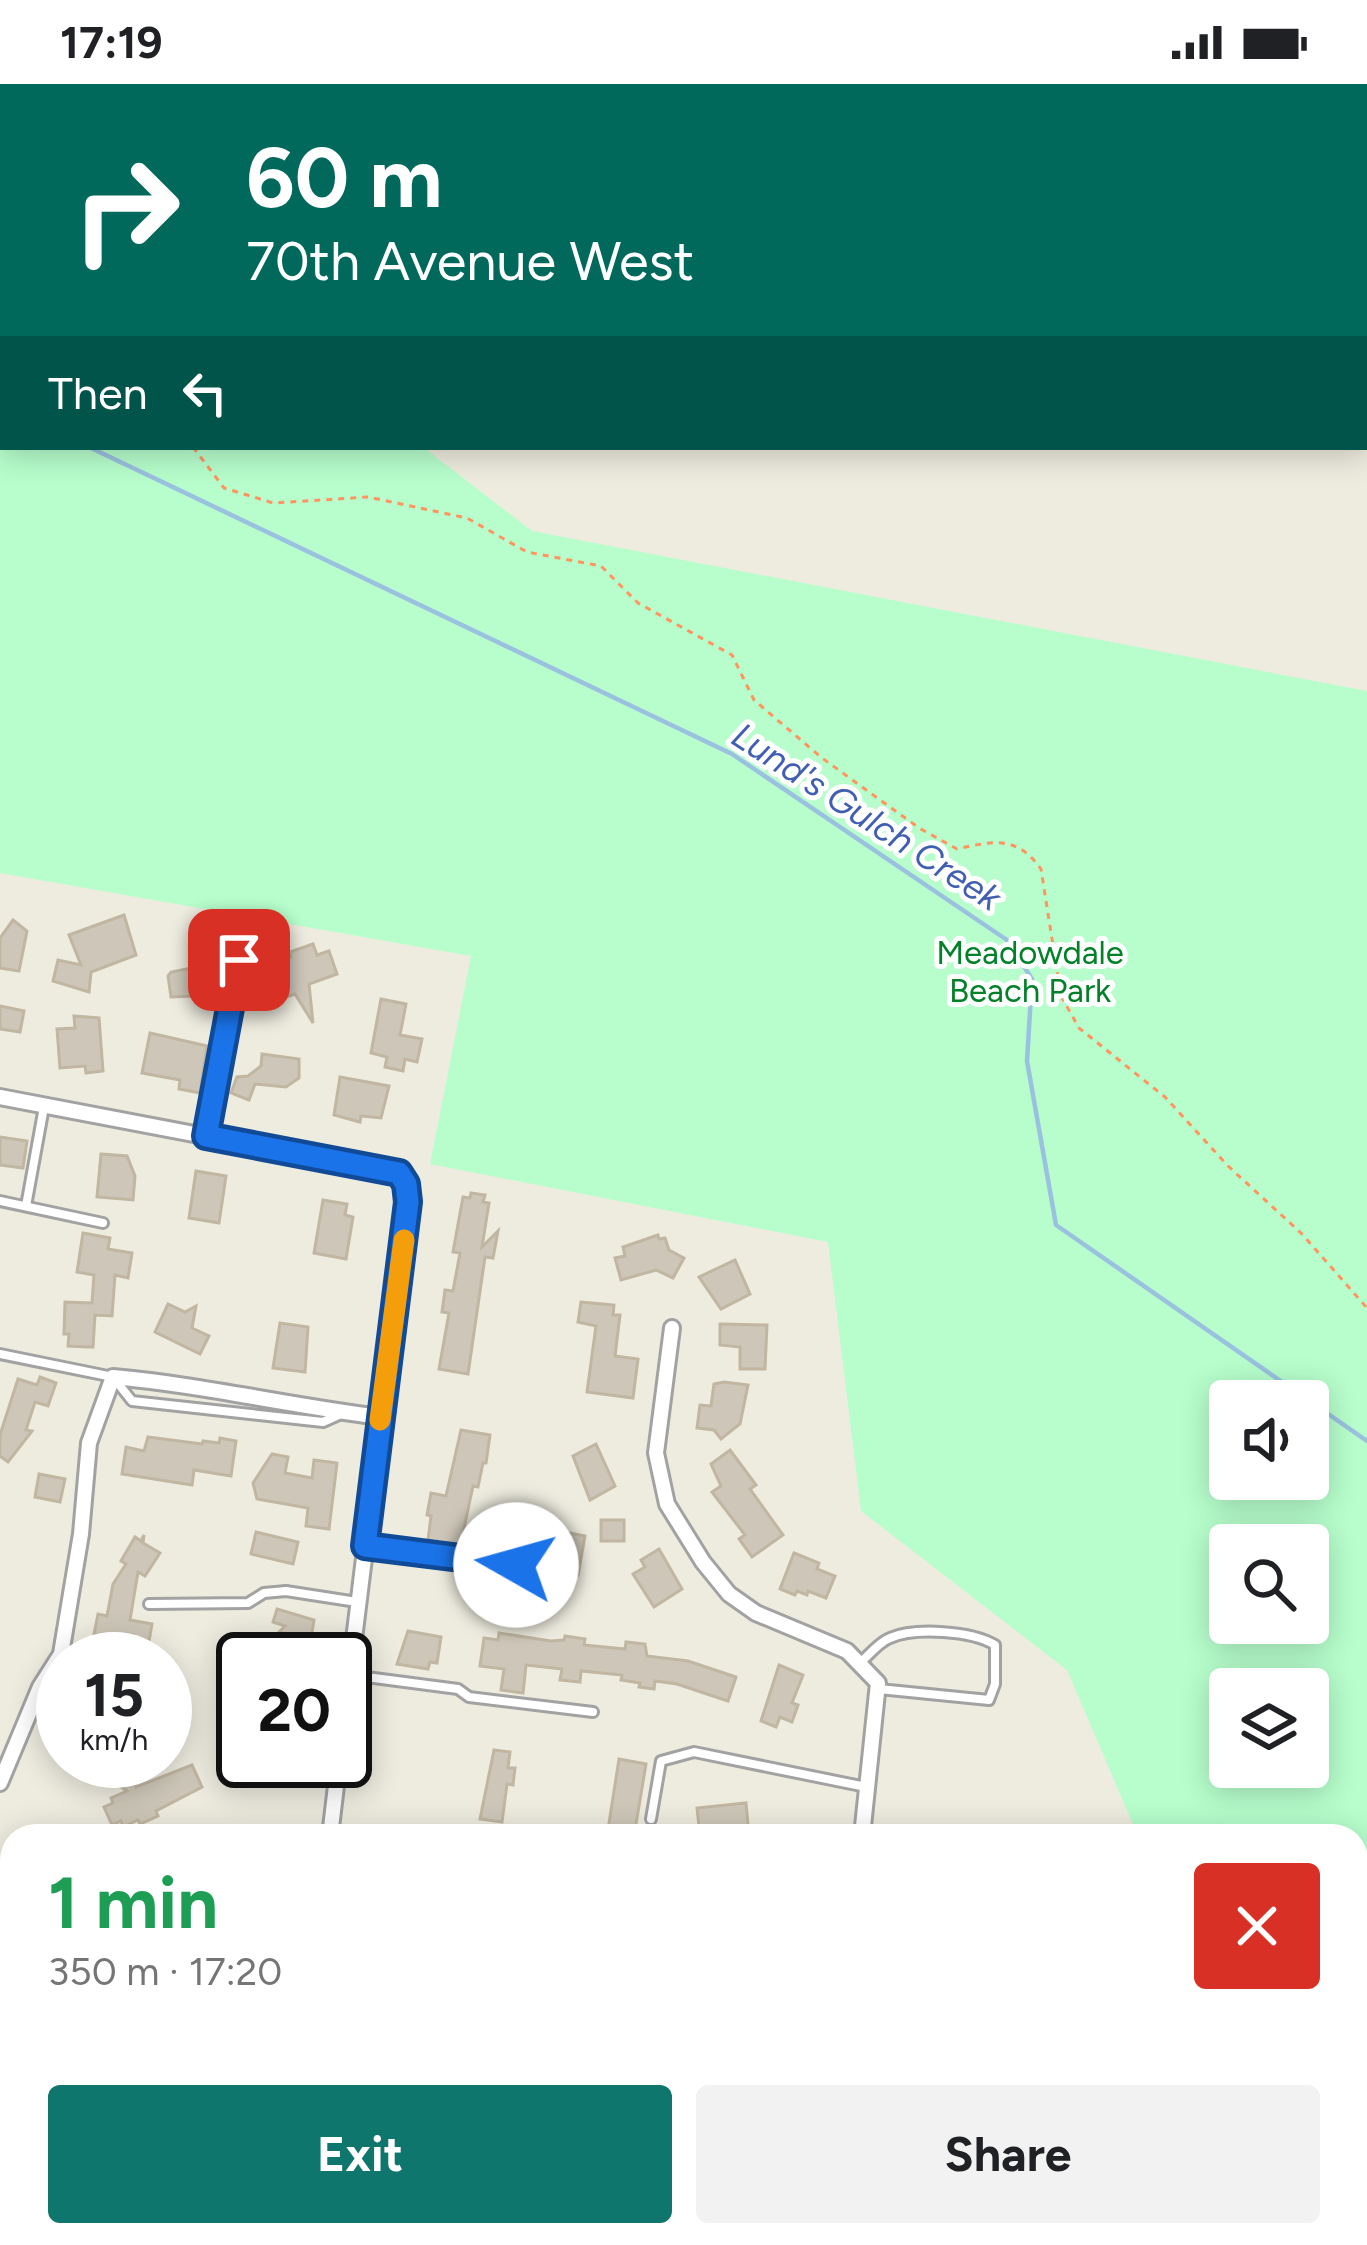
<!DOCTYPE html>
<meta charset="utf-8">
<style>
body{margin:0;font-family:Figtree,sans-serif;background:#f2f2f2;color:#202124;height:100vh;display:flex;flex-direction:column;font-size:45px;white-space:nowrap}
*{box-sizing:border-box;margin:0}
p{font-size:39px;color:#757577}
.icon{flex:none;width:66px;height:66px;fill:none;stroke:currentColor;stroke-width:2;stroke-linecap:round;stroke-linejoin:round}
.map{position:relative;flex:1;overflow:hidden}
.drawer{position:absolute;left:0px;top:1740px;width:1368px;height:423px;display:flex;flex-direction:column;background:#fff;border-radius:36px 36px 0 0;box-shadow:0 6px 30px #0003}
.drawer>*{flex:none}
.guide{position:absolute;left:0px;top:0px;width:1368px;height:366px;box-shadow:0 6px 30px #0003;background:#00695c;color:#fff;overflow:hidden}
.buttons{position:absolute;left:1209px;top:1296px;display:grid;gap:24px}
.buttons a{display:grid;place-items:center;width:120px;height:120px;border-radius:12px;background:#fff;box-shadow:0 6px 30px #0003;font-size:60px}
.speed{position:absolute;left:36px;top:1548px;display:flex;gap:24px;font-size:60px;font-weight:700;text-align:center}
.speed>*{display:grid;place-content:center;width:156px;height:156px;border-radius:50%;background:#fff;box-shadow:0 6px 30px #0003;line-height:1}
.speed small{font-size:30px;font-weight:400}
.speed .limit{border:6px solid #111;border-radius:18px;background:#fff;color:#111}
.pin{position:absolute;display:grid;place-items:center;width:102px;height:102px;color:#fff;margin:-51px;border-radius:24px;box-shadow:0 6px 18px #0006}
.me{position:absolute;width:132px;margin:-66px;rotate:277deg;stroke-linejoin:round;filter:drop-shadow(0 0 9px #0008)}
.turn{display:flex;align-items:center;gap:42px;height:252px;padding:0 48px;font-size:54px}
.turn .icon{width:156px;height:156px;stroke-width:2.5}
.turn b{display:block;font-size:84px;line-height:102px}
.then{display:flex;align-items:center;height:114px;padding:0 48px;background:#0003;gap:24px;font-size:45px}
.round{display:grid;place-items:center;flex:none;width:126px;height:126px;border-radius:12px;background:#f2f2f2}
.head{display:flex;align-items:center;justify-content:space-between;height:204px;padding:0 48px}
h1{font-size:72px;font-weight:700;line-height:90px;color:#1e9e55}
.primary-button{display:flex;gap:24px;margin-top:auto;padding:24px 48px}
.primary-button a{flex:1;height:138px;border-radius:12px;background:#0f766e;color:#fff;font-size:48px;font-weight:700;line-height:138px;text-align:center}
.primary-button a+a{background:#f2f2f2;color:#202124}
.status{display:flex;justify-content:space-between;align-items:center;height:84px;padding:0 60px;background:#fff;direction:ltr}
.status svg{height:33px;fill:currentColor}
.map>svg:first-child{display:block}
</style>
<div class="status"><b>17:19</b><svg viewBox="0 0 49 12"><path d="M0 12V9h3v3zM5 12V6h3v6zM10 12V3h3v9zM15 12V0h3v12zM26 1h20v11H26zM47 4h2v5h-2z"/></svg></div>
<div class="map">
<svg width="1367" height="2161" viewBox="0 0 1367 2161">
<rect width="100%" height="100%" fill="#eeecdf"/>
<path fill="#b7fecc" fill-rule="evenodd" d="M 0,157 L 3,363 L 423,363 L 532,447 L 1367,607 L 1367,2161 L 1313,2161 L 1309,2151 L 1356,2151 L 1356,1752 L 1138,1752 L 1067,1586 L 861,1427 L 828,1158 L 430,1080 L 471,872 L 0,789 ZM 1230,1317 L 1308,1317 L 1308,1395 L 1230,1395 ZM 1230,1461 L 1308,1461 L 1308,1539 L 1230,1539 ZM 1230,1605 L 1308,1605 L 1308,1683 L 1230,1683 Z"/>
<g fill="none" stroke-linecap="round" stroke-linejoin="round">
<g stroke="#9bc1e0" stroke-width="4.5">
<path d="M 0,330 L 3,331"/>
<path d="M 89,363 L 732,670 L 1007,856 L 1032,895 L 1027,977 L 1056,1141 L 1367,1357"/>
</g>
</g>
<g fill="#cec7b9" stroke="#c1b6a1" stroke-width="3">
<path d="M 124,831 L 136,871 L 91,888 L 89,908 L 53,897 L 58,876 L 81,881 L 69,851 Z"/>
<path d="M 13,836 L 27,847 L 19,887 L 0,884 L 0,854 Z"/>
<path d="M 313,860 L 317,871 L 329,867 L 337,890 L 309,900 L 313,939 L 295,910 L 260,922 L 252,896 L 272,889 L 269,881 L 291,873 L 290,868 Z"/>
<path d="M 213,872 L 219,911 L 171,913 L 168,892 L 171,888 L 197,883 L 196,875 Z"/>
<path d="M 381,915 L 406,920 L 400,951 L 422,955 L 417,978 L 405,975 L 403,987 L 385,983 L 387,973 L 371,969 Z"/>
<path d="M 0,922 L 24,927 L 20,948 L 0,945 Z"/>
<path d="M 74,932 L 99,934 L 103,987 L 86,989 L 85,982 L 60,984 L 57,945 L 75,944 Z"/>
<path d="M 150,949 L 207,962 L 200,1009 L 179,1005 L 180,996 L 142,989 Z"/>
<path d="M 262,970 L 299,975 L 299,994 L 286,1003 L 255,1000 L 249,1016 L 231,1009 L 237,993 L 248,992 L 261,982 Z"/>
<path d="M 340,993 L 389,1002 L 381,1034 L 361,1032 L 360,1038 L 334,1031 Z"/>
<path d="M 0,1053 L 27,1057 L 23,1084 L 0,1081 Z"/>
<path d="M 101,1070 L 127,1072 L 135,1092 L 133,1116 L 97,1113 Z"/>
<path d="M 196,1087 L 226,1092 L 219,1139 L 189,1134 Z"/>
<path d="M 471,1109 L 485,1111 L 483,1118 L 489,1119 L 482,1163 L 498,1147 L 493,1174 L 485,1173 L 468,1290 L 439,1285 L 449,1229 L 442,1228 L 445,1206 L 453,1207 L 460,1169 L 453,1168 L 463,1113 L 470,1114 Z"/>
<path d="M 323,1116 L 347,1120 L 345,1131 L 353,1133 L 346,1175 L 314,1169 Z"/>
<path d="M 83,1149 L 110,1154 L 108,1165 L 132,1169 L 128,1194 L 115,1191 L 112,1232 L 95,1231 L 93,1263 L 88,1263 L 68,1262 L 69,1250 L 64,1250 L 65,1218 L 92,1219 L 94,1191 L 77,1188 Z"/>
<path d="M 658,1151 L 659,1155 L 665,1154 L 669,1166 L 684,1174 L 673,1194 L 656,1186 L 621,1196 L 615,1174 L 625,1172 L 623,1163 Z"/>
<path d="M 735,1176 L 750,1210 L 721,1225 L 699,1193 Z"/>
<path d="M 581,1218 L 614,1221 L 613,1231 L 620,1231 L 615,1272 L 638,1275 L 633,1314 L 587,1308 L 596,1242 L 578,1238 Z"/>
<path d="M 168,1220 L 185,1228 L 196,1222 L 192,1244 L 209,1252 L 200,1270 L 155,1248 Z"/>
<path d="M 280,1239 L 308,1243 L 305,1288 L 273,1284 Z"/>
<path d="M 720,1240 L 767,1241 L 765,1285 L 740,1285 L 740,1263 L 720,1261 Z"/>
<path d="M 40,1293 L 56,1299 L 48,1322 L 35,1318 L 26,1346 L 32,1347 L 8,1378 L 0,1372 L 0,1351 L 18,1295 L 37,1301 Z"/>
<path d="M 724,1298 L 748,1301 L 740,1340 L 721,1355 L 714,1346 L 697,1344 L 700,1321 L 711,1322 L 714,1300 Z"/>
<path d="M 461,1346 L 490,1351 L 486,1379 L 483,1379 L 478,1403 L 473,1402 L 460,1463 L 428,1456 L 431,1432 L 427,1431 L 431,1409 L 446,1412 Z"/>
<path d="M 148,1353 L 202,1360 L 203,1357 L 219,1359 L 220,1354 L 236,1357 L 231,1392 L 194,1386 L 192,1401 L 122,1390 L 126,1363 L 144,1367 Z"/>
<path d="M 596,1360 L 615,1402 L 590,1416 L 573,1372 Z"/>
<path d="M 730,1366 L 756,1401 L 750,1405 L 783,1451 L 752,1473 L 739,1455 L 745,1451 L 712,1408 L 721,1402 L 711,1380 Z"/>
<path d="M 272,1370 L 288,1373 L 285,1389 L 312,1394 L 314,1376 L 337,1379 L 329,1445 L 306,1442 L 308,1424 L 257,1415 L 253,1399 Z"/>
<path d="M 39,1390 L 65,1395 L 60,1418 L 35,1413 Z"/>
<rect x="601" y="1436" width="23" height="21"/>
<path d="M 554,1446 L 585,1452 L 578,1491 L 538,1483 L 541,1465 L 550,1467 Z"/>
<path d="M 256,1448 L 298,1458 L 293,1480 L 251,1470 Z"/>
<path d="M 144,1451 L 143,1459 L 160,1469 L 145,1492 L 138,1488 L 130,1536 L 152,1540 L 149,1557 L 136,1555 L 135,1560 L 126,1559 L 125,1563 L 103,1559 L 104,1552 L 94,1550 L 98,1530 L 107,1532 L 113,1500 L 126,1480 L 121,1477 L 135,1453 L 141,1457 Z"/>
<path d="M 659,1465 L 682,1505 L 654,1523 L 633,1490 L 645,1483 L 641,1476 Z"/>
<path d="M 794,1469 L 819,1479 L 817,1485 L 835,1492 L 826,1514 L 808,1507 L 807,1511 L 797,1507 L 795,1511 L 780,1505 Z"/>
<path d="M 277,1525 L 314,1536 L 310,1561 L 289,1556 L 290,1551 L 279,1548 L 285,1542 L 273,1538 Z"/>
<path d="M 408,1547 L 441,1553 L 437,1579 L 430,1578 L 428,1585 L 397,1580 Z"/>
<path d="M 499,1549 L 551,1557 L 564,1556 L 565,1552 L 585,1555 L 584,1561 L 625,1565 L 626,1558 L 645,1560 L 647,1572 L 688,1577 L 736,1593 L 728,1617 L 677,1600 L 655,1597 L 654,1605 L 639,1603 L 640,1599 L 621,1596 L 622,1591 L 581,1587 L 580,1598 L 560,1596 L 562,1585 L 526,1581 L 523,1609 L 501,1606 L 504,1585 L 480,1582 L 484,1554 L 498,1556 Z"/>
<path d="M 779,1581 L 803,1591 L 792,1619 L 798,1621 L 792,1638 L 780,1633 L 776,1643 L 761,1637 Z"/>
<path d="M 494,1666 L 510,1668 L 508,1684 L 515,1684 L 513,1701 L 507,1700 L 502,1738 L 480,1735 Z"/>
<path d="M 619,1675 L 646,1680 L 634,1752 L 607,1752 Z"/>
<path d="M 85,1677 L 129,1677 L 136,1703 L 192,1681 L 202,1703 L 156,1727 L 158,1732 L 140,1740 L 138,1736 L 123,1743 L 121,1737 L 112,1741 L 104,1723 L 113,1719 L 111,1714 L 127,1707 Z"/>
<path d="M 746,1719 L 749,1752 L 700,1752 L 697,1724 Z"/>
</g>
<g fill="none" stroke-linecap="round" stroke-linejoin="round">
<defs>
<g id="service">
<path d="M 206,1051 L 239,876"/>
<path d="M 0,1117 L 103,1139"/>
<path d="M 26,1122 L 44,1023"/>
<path d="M 0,1270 L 113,1293 L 132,1317 L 323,1338 L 343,1329"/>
<path d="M 367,1462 L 516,1481"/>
<path d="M 149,1520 L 248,1519 L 264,1509 L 286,1507 L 357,1518"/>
<path d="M 860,1579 C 868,1572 879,1558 890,1554 C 915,1543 972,1547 995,1561 L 995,1600 L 989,1616 L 879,1605"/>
<path d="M 351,1591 L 458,1605 L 469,1613 L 593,1628"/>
<path d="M 651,1735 L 661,1677 L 694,1668 L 866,1703"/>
<path d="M 425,2151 L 425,2161"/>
<path d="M 287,2161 L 289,2151"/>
<path d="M 597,2161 L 598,2151"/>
</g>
<g id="minor">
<path d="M 0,1013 L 399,1089 L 408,1118 L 345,1628"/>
<path d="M 672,1244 L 656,1369 L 667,1420 L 703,1478 L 729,1510 L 756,1529 L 847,1567 L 878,1599 L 862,1752"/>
<path d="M 0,1699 L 40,1603 L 61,1570 L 81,1450 L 89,1359 L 113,1293 C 203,1301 291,1322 381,1333"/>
<path d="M 330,1752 L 339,1677"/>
<path d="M 433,2151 L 488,2161"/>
<path d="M 811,2161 L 813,2151"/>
</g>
</defs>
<use href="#service" stroke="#a2a2a2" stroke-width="14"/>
<use href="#minor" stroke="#a2a2a2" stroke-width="20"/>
<g stroke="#ff945f" stroke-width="3" stroke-dasharray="6 6" stroke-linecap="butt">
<path d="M 0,276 L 3,277"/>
<path d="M 193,363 L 224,404 L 273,419 L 368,413 L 467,434 L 527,468 L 601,482 L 638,519 L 732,571 L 754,616 L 822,674 L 919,744 L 957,765 C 993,757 1017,751 1041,785 L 1061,912 L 1079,944 L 1165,1013 L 1228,1082 L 1301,1149 L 1367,1224"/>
</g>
<use href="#service" stroke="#fff" stroke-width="8"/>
<use href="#minor" stroke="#fff" stroke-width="14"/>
</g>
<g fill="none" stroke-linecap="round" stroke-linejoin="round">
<defs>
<path id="route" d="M 239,876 L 206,1052 L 399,1089 L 406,1100 L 408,1118 L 365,1462 L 516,1481"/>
</defs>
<use href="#route" stroke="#114b97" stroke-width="30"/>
<use href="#route" stroke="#1a73e8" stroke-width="21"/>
<path stroke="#f59e0b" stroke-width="21" d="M 380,1336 L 404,1156"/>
</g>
<g text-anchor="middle" stroke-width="10" stroke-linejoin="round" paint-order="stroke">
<g font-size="33" fill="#028129" stroke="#fff">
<text x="1030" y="880">Meadowdale<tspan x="1030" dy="38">Beach Park</tspan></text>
</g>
<g font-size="36" font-style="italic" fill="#415fb2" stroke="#fff">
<text transform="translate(867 732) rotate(33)" y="13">Lund's Gulch Creek</text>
</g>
</g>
</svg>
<div class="buttons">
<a><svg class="icon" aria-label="sound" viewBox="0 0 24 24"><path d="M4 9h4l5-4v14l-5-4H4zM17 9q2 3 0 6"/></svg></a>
<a><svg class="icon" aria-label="search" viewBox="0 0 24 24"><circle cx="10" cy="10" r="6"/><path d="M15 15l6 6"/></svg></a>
<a><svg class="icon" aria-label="layers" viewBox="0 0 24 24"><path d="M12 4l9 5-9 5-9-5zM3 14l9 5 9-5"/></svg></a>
</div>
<div class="speed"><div>15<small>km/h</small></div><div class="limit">20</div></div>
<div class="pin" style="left:239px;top:876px;background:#d93025"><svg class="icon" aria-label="arrive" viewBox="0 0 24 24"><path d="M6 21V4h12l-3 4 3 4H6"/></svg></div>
<svg class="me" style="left:516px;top:1481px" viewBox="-20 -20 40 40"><circle r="19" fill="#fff"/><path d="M0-13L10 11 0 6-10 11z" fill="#1a73e8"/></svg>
<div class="guide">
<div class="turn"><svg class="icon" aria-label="right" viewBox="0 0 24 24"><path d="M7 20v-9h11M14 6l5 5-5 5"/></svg><div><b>60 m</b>70th Avenue West</div></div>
<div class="then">Then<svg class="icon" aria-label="left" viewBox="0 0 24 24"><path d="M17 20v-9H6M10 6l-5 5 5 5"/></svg></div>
</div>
<section class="drawer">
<div class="head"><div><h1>1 min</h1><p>350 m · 17:20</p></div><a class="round" style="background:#d93025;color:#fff"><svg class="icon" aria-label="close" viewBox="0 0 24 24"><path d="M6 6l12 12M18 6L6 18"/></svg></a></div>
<div class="primary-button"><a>Exit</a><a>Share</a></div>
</section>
</div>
